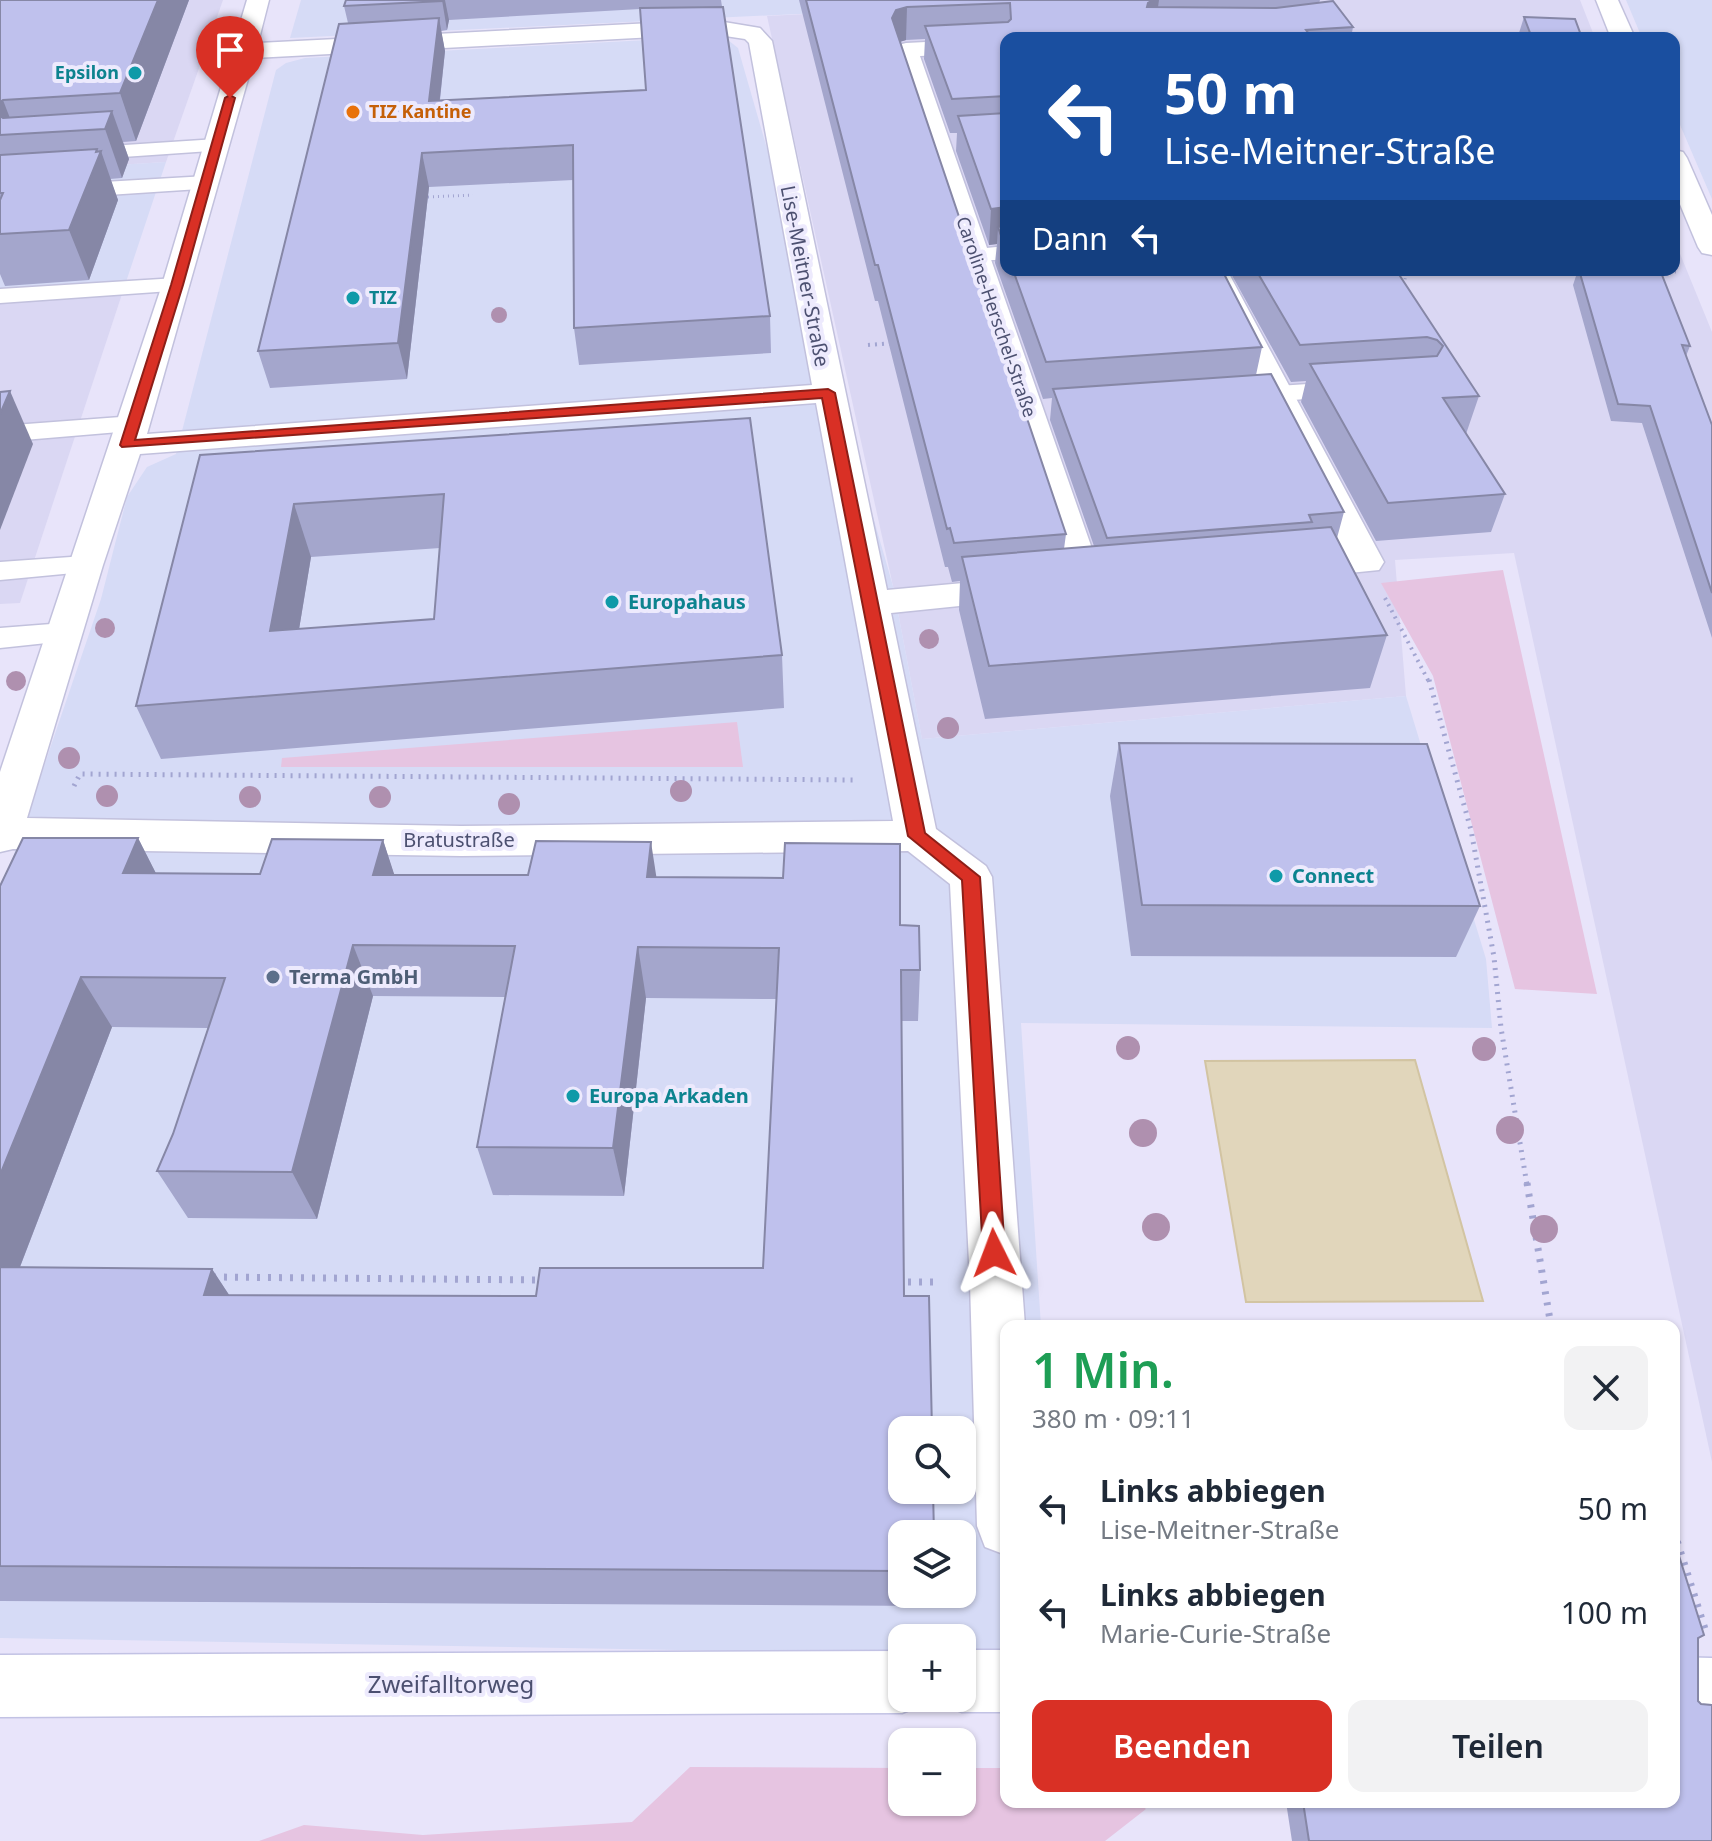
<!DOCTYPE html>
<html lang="de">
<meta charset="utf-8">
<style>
body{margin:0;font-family:"Noto Sans",sans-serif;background:#f2f2f3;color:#1f2937;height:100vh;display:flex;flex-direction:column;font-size:30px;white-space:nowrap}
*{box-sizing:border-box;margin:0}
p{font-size:26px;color:#747a83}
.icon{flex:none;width:44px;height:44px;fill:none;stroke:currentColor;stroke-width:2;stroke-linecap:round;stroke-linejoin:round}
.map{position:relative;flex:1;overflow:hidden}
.side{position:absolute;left:1000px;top:1320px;width:680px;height:488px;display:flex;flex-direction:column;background:#fff;border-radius:16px;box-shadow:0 2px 6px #0004}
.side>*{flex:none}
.top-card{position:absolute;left:1000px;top:32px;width:680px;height:244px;border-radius:16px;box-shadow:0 2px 6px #0004;background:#1a4fa0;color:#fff;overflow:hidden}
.tools{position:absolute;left:888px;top:1416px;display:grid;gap:16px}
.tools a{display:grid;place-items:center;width:88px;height:88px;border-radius:16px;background:#fff;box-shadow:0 2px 6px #0004;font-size:40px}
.pin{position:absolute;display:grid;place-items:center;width:68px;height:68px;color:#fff;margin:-82px -34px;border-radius:50% 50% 50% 0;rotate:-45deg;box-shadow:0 0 8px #0007}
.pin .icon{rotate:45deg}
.me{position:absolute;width:88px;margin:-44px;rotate:357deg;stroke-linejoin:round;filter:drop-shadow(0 0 6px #0008)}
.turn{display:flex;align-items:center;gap:28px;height:168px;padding:0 32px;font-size:36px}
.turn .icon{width:104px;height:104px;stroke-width:2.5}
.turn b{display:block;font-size:56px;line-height:68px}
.then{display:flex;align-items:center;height:76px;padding:0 32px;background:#0003;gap:16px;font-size:30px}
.round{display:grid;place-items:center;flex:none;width:84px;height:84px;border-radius:16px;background:#f2f2f3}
.summary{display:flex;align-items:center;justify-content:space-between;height:136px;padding:0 32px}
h1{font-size:48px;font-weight:600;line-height:60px;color:#1e9e55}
.button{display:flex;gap:16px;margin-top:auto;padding:16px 32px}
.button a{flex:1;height:92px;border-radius:16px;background:#d93025;color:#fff;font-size:32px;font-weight:600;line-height:92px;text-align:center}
.button a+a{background:#f2f2f3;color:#1f2937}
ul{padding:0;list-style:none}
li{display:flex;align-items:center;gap:24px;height:104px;padding:0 32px}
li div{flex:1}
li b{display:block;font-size:30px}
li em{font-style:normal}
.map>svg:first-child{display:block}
</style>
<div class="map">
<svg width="1712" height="1841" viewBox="0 0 1712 1841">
<rect width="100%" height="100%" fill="#e8e4fa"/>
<g fill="#dad7f3">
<path d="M 0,0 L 223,0 L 166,162 L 0,172 Z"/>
<path d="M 1093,0 L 1580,0 L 1595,38 L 1006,38 L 1006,270 L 1674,270 L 1674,239 L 1712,332 L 1712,1462 L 1514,553 L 1395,560 L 1406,696 L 922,739 L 893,586 L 767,16 Z"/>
<path d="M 124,288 L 20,603 L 0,604 L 0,297 Z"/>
</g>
<g fill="#d6dbf6" fill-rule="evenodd">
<path d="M 301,0 L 1093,0 L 290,38 Z"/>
<path d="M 1626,0 L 1712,0 L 1712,199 L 1674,111 L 1674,38 L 1642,38 Z"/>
<path d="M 706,37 L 728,40 L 738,48 L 893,586 L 922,739 L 1406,696 L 1486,959 L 1492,1028 L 1021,1023 L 1041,1326 L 1006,1326 L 1006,1655 L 962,1655 L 962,1638 L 902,1638 L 902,1654 L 0,1638 L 0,895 L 101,599 L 127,497 L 147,467 L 176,454 L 276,70 L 286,63 L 305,58 ZM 902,1430 L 962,1430 L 962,1490 L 902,1490 ZM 902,1534 L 962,1534 L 962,1594 L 902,1594 Z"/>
<path d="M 166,162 L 124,288 L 0,297 L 0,172 Z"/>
</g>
<g fill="#e6c4e1">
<path d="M 1503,570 L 1597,994 L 1515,989 L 1433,676 L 1381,583 Z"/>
<path d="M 737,722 L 743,767 L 281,767 L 282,758 Z"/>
<path d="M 690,1767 L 902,1768 L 902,1802 L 962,1802 L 962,1768 L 1006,1768 L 1006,1802 L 1138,1802 L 1146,1809 L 1105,1841 L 259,1841 L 304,1825 L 423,1835 L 632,1822 Z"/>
</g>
<path fill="#e1d6bb" stroke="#d2c4a2" stroke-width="2" d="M 1415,1060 L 1483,1301 L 1246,1302 L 1205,1061 Z"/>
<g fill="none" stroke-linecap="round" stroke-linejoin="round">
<defs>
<g id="lane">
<path d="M 217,139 L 225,140 L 228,145 L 225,150 L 79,160 L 68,154 L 79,148 Z"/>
<path d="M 207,176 L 218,183 L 215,188 L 0,202 L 0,188 Z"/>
<path d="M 1006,246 L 1006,260 L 967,260 L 963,255 L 967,250 Z"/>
<path d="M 177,278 L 185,280 L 189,285 L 185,290 L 0,303 L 0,289 Z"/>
<path d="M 1354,381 L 1363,384 L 1367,389 L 1363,394 L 1245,404 L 1236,402 L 1232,396 L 1236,390 L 1245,388 Z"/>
<path d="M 134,416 L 143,418 L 147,424 L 143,430 L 0,442 L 0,426 Z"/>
<path d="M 85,556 L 95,559 L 100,565 L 95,571 L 0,580 L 0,562 Z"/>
<path d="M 64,623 L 75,626 L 79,633 L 75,640 L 0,648 L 0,628 Z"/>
</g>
<g id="street">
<path d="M 247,0 L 269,0 L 258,43 L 712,20 L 760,28 L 772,41 L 887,590 L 1019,578 L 1032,581 L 1037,589 L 1032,597 L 1019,600 L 891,613 L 936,829 L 986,866 L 992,877 L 1025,1326 L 1006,1326 L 1006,1555 L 985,1547 L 977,1526 L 970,1282 L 950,884 L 908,851 L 461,856 L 13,849 L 0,852 L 0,772 L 162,285 ZM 712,34 L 745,39 L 749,43 L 812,385 L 147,434 L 254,58 ZM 816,403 L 893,821 L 461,826 L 27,818 L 103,565 L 140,454 Z"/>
<path d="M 1596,0 L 1618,0 L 1635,38 L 1611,38 Z"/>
<path d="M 1006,38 L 1006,52 L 920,56 L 1104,583 L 1099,591 L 1086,594 L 1073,591 L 1068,583 L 894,50 L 898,45 L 906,43 Z"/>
<path d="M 1674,150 L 1683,152 L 1687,158 L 1712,215 L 1712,255 L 1702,253 L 1698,247 L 1674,190 Z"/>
<path d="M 1199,270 L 1227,270 L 1384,562 L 1379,570 L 1290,579 L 1277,576 L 1272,568 L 1277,560 L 1343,553 Z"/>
</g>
<g id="secondary">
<path d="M 962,1650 L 1006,1650 L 1006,1712 L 962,1712 L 940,1703 L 938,1698 L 962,1698 Z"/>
<path d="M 902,1651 L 902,1698 L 926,1698 L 924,1704 L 902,1713 L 0,1717 L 0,1655 Z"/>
<path d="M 1674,1657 L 1712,1658 L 1712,1720 L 1674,1719 Z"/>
</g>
</defs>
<use href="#lane" stroke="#c2c1dd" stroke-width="3"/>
<use href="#street" stroke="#c2c1dd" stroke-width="3"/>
<use href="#secondary" stroke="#c2c2e4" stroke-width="3"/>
<g stroke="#a2a5d1" stroke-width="3" stroke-dasharray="1 4" stroke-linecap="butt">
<path d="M 428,197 L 473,195"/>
<path d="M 1650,270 L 1677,272"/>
<path d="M 1403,289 L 1407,270"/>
</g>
<g stroke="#a2a5d1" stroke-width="4" stroke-dasharray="2 5" stroke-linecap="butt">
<path d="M 868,345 L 894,343"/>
<path d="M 1385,598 L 1429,682"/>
</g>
<g stroke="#a2a5d1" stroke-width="5" stroke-dasharray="2 6" stroke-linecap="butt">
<path d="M 1429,680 L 1471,830 L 1494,957 L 1501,1028 L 1527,1185"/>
<path d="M 74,786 L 80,774 L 856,780"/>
</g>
<g stroke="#a2a5d1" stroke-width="7" stroke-dasharray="3 8" stroke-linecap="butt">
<path d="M 1527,1183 L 1551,1326"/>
<path d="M 213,1277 L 543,1280"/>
<path d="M 897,1282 L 939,1282"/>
<path d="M 1674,1531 L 1705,1629"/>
</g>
<use href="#lane" fill="#fff" fill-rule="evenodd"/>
<use href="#street" fill="#fff" fill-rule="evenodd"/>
<use href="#secondary" fill="#fff" fill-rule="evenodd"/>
</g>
<g fill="#af90af">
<circle cx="499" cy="315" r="8"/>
<circle cx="105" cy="628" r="10"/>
<circle cx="929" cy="639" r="10"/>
<circle cx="16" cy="681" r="10"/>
<circle cx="948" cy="728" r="11"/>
<circle cx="69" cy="758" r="11"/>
<circle cx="681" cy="791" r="11"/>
<circle cx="107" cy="796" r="11"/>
<circle cx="250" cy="797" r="11"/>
<circle cx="380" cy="797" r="11"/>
<circle cx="509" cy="804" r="11"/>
<circle cx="1128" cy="1048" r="12"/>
<circle cx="1484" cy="1049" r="12"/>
<circle cx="1510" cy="1130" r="14"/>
<circle cx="1143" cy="1133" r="14"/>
<circle cx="1156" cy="1227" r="14"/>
<circle cx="1544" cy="1229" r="14"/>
</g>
<g fill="#a4a6cc" fill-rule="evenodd">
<path d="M 0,0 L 189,0 L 136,141 L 123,142 L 129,159 L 122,178 L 110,179 L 118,200 L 89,280 L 5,286 L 0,274 Z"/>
<path d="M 346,0 L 721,0 L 770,316 L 771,353 L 579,365 L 574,328 L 573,180 L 429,187 L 407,379 L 270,388 L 258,351 L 348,23 L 344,6 ZM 640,9 L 646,90 L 440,100 L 445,51 L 441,31 L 447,30 L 449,20 Z"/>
<path d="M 799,0 L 1320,0 L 1319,3 L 1353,27 L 1351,38 L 1006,38 L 1006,270 L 1222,270 L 1262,347 L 1256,375 L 1344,512 L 1337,538 L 1387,635 L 1370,688 L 985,719 L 959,610 L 960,581 L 952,582 L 948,567 L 945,567 L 878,301 L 875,301 ZM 925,39 L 924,59 L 950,133 L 957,133 L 956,151 L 989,245 L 997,244 L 995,263 L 1043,399 L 1052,398 L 1050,420 L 1094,546 L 1064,549 L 1066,534 L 900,42 L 906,40 Z"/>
<path d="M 1524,17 L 1582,38 L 1521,38 L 1519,33 Z"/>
<path d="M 1229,270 L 1396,270 L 1479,396 L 1466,434 L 1505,494 L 1491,532 L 1376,541 L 1301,402 L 1306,381 L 1291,382 Z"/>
<path d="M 1578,270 L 1660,270 L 1690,346 L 1686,356 L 1712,425 L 1712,638 L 1642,423 L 1611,421 L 1573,285 Z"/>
<path d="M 750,418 L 782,655 L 784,708 L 161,759 L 136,706 L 200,455 ZM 440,548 L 434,619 L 299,629 L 311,557 Z"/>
<path d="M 1119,743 L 1480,906 L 1456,957 L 1131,956 L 1110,796 Z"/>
<path d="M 138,838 L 156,874 L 260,874 L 383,840 L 394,875 L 657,877 L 900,925 L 920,970 L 918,1021 L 901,1021 L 902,1594 L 933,1594 L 931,1606 L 0,1601 L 0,886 ZM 373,996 L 505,997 L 477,1147 L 493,1195 L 624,1196 L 646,998 L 776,999 L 763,1268 L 536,1296 L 229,1295 L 212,1269 L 20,1267 L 112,1027 L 208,1028 L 173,1134 L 157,1171 L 188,1218 L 317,1219 Z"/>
<path d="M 1698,1639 L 1698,1701 L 1701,1704 L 1712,1841 L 1292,1841 L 1286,1802 L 1674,1802 Z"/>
</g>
<g fill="#8687a6">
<path d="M 158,0 L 189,0 L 136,141 L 120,93 Z"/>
<path d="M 442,0 L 445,0 L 449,20 L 447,30 Z"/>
<path d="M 1153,0 L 1159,0 L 1155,29 L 1143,35 L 1148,3 Z"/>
<path d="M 907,7 L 906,40 L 896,43 L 892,18 L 896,10 Z"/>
<path d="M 439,18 L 445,51 L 436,134 L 429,101 Z"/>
<path d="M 3,100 L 16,134 L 0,135 L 0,102 Z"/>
<path d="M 112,111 L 129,159 L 122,178 L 105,129 Z"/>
<path d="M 97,149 L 99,155 L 101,151 L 118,200 L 89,280 L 69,230 Z"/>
<path d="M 422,153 L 429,187 L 407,379 L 398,343 Z"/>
<path d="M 1006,207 L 1006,239 L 998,227 L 997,244 L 989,245 L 991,209 Z"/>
<path d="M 10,391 L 33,444 L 0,530 L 0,414 Z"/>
<path d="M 294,504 L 311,557 L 290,684 L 270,631 Z"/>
<path d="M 138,838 L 165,891 L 123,873 Z"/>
<path d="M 383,840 L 400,892 L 373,875 Z"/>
<path d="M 651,842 L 659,894 L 647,877 Z"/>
<path d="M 353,945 L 373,996 L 317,1219 L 292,1172 Z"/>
<path d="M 638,947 L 646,998 L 624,1196 L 613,1148 Z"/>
<path d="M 81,977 L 112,1027 L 3,1311 L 0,1308 L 0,1175 Z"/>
<path d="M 212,1269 L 241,1313 L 204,1295 Z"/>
</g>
<g fill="#bfc1ed" stroke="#8687a6" stroke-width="2" fill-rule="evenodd">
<path d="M 0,0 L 158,0 L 120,93 L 3,100 L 0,102 Z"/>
<path d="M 346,0 L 442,0 L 442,1 L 344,6 Z"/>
<path d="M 806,0 L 1153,0 L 1148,3 L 1147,7 L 1276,8 L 1333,1 L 1353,27 L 1306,30 L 1312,38 L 1006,38 L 1006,96 L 952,99 L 925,26 L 1008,22 L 1011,19 L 1010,3 L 907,7 L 896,10 L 892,18 L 1066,534 L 954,543 L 950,528 L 947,529 L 878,265 L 875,265 Z"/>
<path d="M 723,7 L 770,316 L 574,328 L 573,145 L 422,153 L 398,343 L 258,351 L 339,24 L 439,18 L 429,101 L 646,90 L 640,8 Z"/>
<path d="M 1524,17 L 1575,19 L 1582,38 L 1532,38 Z"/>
<path d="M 112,111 L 105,129 L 0,135 L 0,116 L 3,118 Z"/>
<path d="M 1006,113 L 1006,207 L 991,209 L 958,116 Z"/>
<path d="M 97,149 L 96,152 L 101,151 L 69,230 L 0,234 L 0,200 L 3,193 L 0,193 L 0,155 Z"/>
<path d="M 1006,226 L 1006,250 L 998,227 Z"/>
<path d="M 1013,270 L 1222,270 L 1262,347 L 1046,362 Z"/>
<path d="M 1256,270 L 1396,270 L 1479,396 L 1443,398 L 1505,494 L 1388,503 L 1310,364 L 1437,356 L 1443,346 L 1437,340 L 1427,337 L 1300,345 Z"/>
<path d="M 1579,270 L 1660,270 L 1690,346 L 1682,345 L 1712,425 L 1712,593 L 1650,406 L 1618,404 Z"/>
<path d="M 1271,374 L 1344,512 L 1309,515 L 1312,522 L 1107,538 L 1053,389 Z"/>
<path d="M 10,391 L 0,414 L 0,392 Z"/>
<path d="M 750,418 L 782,655 L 136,706 L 200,455 ZM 444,494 L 434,619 L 270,631 L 294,504 Z"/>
<path d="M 1331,527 L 1387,635 L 989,666 L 962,557 Z"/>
<path d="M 1119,743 L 1427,744 L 1480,906 L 1142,905 Z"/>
<path d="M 23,838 L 138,838 L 123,873 L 260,874 L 272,839 L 383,840 L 373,875 L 528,875 L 536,841 L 651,842 L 647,877 L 783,878 L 785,843 L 900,844 L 900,925 L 919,926 L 920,970 L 901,970 L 904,1296 L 929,1296 L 932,1430 L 902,1430 L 902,1490 L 933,1490 L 934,1534 L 902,1534 L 902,1571 L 0,1566 L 0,1267 L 212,1269 L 204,1295 L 536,1296 L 540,1268 L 763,1268 L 779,948 L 638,947 L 613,1148 L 477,1147 L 515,946 L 353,945 L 292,1172 L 157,1171 L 173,1134 L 225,978 L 81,977 L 0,1175 L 0,886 Z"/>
<path d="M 1674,1540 L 1704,1635 L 1698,1638 L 1698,1701 L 1701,1704 L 1712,1705 L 1712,1841 L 1309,1841 L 1303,1802 L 1674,1802 Z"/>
</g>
<path fill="#d93025" stroke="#8d1f18" stroke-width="2" d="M 230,95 L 235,98 L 183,285 L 135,440 L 828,389 L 835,393 L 925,833 L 980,877 L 1005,1253 L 1002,1260 L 994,1262 L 986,1260 L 983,1253 L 962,880 L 908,836 L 822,398 L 122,447 L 120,445 L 171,285 L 225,98 Z"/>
<g fill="#0f9aa8" stroke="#edeafd" stroke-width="3">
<circle cx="135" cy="73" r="8"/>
<circle cx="353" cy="298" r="8"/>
<circle cx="612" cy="602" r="8"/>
<circle cx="1276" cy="876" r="8"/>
<circle cx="573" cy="1096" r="8"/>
</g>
<circle fill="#e8710a" stroke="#edeafd" stroke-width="3" cx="353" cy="112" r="8"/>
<circle fill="#5c6f8a" stroke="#edeafd" stroke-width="3" cx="273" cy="977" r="8"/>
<g text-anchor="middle" stroke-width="8" stroke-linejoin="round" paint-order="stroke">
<g font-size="18" font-weight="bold" fill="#0d838f" stroke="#edeafd" text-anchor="end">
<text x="119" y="79">Epsilon</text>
<text x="369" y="304" text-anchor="start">TIZ</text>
</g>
<g font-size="18" font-weight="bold" fill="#c56008" stroke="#edeafd" text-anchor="start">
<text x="369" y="118">TIZ Kantine</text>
</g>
<g font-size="18" fill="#4c5070" stroke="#edeafd">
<text transform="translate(996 317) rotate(71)" y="6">Caroline-Herschel-Straße</text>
</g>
<g font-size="20" fill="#4c5070" stroke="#edeafd">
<text transform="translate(805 276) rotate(79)" y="7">Lise-Meitner-Straße</text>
<text x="459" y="847">Bratustraße</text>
</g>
<g font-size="20" font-weight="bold" fill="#0d838f" stroke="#edeafd" text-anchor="start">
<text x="628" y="609">Europahaus</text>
<text x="1292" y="883">Connect</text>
<text x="589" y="1103">Europa Arkaden</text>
</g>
<g font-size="20" font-weight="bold" fill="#4e5e75" stroke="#edeafd" text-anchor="start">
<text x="289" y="984">Terma GmbH</text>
</g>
<g font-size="24" fill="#4c5070" stroke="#edeafd">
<text x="451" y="1693">Zweifalltorweg</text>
</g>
</g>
</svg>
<div class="tools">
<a><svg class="icon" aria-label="search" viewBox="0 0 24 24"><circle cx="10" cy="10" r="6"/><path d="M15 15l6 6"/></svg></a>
<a><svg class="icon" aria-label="layers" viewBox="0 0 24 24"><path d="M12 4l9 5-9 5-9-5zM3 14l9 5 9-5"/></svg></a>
<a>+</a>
<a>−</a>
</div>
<div class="pin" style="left:230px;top:98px;background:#d93025"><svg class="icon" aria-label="arrive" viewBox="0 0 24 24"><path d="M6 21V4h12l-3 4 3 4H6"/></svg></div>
<svg class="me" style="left:994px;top:1253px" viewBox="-20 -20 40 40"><path d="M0-17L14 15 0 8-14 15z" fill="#d93025" stroke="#fff" stroke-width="4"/></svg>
<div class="top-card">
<div class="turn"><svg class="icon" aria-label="left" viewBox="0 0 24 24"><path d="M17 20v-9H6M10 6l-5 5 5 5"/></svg><div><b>50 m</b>Lise-Meitner-Straße</div></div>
<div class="then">Dann<svg class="icon" aria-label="left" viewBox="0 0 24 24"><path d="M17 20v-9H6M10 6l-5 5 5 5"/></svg></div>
</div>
<section class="side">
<div class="summary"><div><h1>1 Min.</h1><p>380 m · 09:11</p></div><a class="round"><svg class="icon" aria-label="close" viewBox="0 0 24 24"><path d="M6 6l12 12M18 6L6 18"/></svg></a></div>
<ul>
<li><svg class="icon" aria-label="left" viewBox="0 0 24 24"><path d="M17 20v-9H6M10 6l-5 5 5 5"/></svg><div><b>Links abbiegen</b><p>Lise-Meitner-Straße</p></div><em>50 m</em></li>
<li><svg class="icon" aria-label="left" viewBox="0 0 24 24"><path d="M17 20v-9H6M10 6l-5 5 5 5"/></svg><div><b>Links abbiegen</b><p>Marie-Curie-Straße</p></div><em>100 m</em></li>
</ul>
<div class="button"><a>Beenden</a><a>Teilen</a></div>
</section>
</div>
